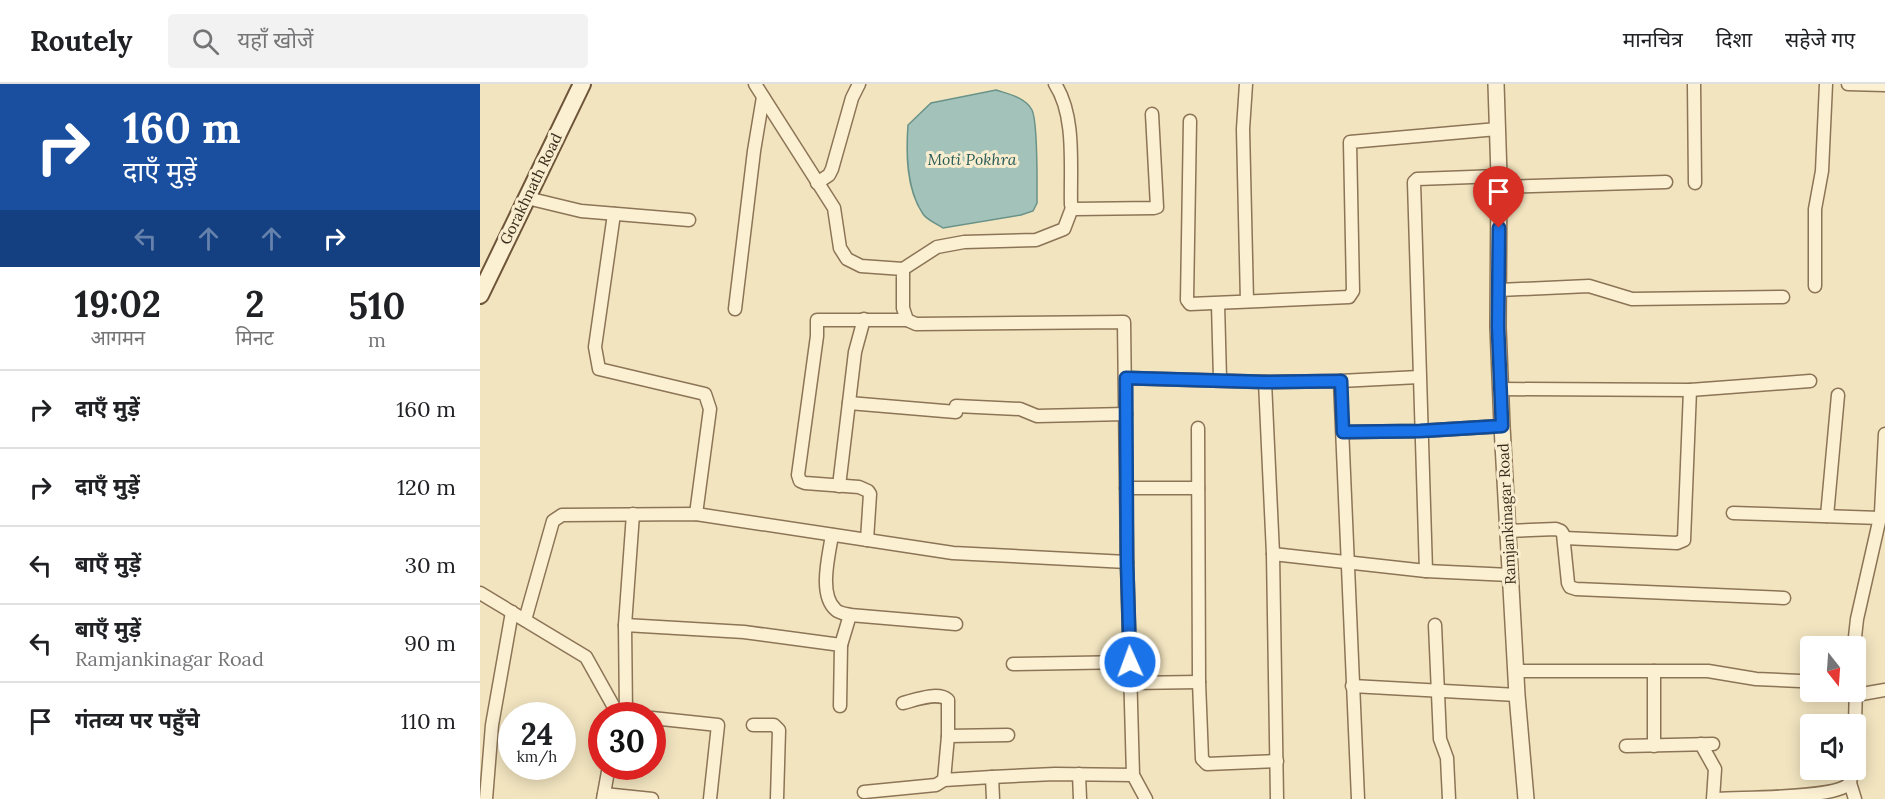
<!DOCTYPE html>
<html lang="hi">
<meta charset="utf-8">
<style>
body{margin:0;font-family:Lora,"Noto Sans Devanagari",serif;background:#f2f2f2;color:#202124;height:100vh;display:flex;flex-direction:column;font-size:22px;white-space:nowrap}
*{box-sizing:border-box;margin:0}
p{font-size:20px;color:#757577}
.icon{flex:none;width:33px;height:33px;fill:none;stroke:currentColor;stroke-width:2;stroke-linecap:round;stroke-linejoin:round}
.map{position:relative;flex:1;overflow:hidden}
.side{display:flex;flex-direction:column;background:#fff;width:480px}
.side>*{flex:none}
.top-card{background:#1a4fa0;color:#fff;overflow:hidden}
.needle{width:39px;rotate:163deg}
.fabs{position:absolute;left:1320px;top:552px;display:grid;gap:12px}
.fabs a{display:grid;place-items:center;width:66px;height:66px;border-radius:6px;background:#fff;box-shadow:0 3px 15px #0003;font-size:30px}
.speed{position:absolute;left:18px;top:618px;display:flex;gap:12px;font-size:30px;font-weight:700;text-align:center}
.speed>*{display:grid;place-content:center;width:78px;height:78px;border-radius:50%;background:#fff;box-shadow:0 3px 15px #0003;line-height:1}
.speed small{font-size:15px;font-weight:400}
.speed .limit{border:9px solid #d22;background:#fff;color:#111}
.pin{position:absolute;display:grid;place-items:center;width:51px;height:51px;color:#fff;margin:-62px -26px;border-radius:50% 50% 50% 0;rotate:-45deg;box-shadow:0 0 6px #0007}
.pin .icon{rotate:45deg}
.me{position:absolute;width:66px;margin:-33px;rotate:358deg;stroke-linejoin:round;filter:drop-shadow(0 0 4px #0008)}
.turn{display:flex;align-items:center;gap:21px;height:126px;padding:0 24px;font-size:27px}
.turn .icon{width:78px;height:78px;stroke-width:2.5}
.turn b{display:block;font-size:42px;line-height:51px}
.lanes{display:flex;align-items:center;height:57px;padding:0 24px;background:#0003;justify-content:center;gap:30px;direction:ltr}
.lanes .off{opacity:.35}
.eta{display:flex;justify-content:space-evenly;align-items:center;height:102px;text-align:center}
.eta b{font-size:36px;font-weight:800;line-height:42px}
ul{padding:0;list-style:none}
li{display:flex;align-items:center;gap:18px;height:78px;padding:0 24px;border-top:2px solid #e0e0e0}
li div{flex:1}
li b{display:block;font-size:22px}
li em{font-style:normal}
header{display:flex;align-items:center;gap:36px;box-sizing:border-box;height:84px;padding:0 30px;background:#fff;border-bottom:2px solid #e0e0e0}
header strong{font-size:28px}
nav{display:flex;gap:33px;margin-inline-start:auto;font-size:21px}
.search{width:420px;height:54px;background:#f2f2f2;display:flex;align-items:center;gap:15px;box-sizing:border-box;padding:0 21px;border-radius:6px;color:#757577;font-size:22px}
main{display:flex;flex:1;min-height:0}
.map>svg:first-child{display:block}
</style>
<header>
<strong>Routely</strong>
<div class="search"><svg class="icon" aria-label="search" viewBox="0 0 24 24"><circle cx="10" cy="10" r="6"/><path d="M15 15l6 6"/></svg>यहाँ खोजें</div>
<nav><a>मानचित्र</a><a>दिशा</a><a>सहेजे गए</a></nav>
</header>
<main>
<section class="side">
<div class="top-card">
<div class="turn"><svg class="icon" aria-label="right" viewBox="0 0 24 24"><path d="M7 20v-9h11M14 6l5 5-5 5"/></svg><div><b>160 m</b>दाएँ मुड़ें</div></div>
<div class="lanes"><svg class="icon off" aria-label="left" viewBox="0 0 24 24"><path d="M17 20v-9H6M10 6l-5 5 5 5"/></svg><svg class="icon off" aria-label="ahead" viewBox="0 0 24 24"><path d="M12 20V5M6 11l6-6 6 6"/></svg><svg class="icon off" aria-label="ahead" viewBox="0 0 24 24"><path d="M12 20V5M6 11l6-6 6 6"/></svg><svg class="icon" aria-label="right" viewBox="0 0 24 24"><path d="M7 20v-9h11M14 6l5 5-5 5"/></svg></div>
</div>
<div class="eta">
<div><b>19:02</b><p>आगमन</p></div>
<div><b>2</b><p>मिनट</p></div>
<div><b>510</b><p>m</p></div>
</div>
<ul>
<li><svg class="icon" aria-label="right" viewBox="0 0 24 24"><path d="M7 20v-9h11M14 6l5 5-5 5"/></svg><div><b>दाएँ मुड़ें</b></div><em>160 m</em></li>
<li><svg class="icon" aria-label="right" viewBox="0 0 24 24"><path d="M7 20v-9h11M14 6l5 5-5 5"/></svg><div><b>दाएँ मुड़ें</b></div><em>120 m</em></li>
<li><svg class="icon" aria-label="left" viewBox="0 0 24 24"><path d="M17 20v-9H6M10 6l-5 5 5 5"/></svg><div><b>बाएँ मुड़ें</b></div><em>30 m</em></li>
<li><svg class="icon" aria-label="left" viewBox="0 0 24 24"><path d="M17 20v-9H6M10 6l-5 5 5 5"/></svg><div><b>बाएँ मुड़ें</b><p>Ramjankinagar Road</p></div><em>90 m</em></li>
<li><svg class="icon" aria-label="arrive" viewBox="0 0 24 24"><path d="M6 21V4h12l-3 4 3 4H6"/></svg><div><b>गंतव्य पर पहुँचे</b></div><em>110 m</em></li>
</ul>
</section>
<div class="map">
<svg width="1405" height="715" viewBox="0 0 1405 715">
<rect width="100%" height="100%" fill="#f2e4bf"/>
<path fill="#a3c3ba" stroke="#699289" stroke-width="1.5" d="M 516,6 C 528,10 545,13 552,26 C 558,38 557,102 557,119 L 553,127 L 541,131 L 463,144 C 457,140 447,136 443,130 C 426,105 426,69 428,41 L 451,19 Z"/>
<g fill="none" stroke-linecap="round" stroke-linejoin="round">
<defs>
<g id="minor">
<path d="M 275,0 L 354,124 L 360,164 L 367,175 L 381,182 L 423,185 L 423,224 L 427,236 L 436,240 L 644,238 L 647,478 L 653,691 L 666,715"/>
<path d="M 575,0 C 596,32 590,83 591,121 L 595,125 L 674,124 L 677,123 L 672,30"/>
<path d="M 766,0 L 763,45 L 767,217"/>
<path d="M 1214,0 L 1215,99"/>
<path d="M 1368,0 L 1405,1"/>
<path d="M 710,37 L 707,216 L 710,220 L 869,213 L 873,207 L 870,58 L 1017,45"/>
<path d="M 337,99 L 349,91 L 352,85 L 372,14 L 379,0"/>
<path d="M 1019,103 L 1186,98"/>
<path d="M 47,114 L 101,127 L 209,136"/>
<path d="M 134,130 L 115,263 L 119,285 L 225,310 L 230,325 L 216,430"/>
<path d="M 423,185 L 457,163 L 484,158 L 556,156 L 584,145 L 592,124"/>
<path d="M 1335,202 L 1335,125 L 1342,87 L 1346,0"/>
<path d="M 1019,206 L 1109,202 L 1152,215 L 1303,213"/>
<path d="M 738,220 L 740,295"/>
<path d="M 255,225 L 274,67 L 283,13"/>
<path d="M 646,294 L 785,298 L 860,297 L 939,293"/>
<path d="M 860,297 L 878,715"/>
<path d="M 785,298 L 793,470 L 797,715"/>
<path d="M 1021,305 L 1210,306 L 1330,297"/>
<path d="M 369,319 L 476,328"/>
<path d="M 476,322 L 540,325 L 557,332 L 646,330"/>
<path d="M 718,344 L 719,598 L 722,675 L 727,680 L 797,677"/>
<path d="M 863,348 L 940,347 L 1022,342"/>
<path d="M 359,402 L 375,268 L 384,235"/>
<path d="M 646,404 L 718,404"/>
<path d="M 1253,429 L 1400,434"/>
<path d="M 1347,432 L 1358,311"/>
<path d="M 1027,447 L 1076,445 L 1081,447 L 1083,450 L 1088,499 L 1090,503 L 1096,505 L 1304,514"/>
<path d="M 352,451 C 349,471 338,511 356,526 C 359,529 366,530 370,531 L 476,540"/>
<path d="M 1084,454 L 1197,459 L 1204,456 L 1210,306"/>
<path d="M 387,456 L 390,410 L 388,407 L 379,403 L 325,399 L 320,397 L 318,391 L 337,252 L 337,236 L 427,236"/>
<path d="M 793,470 L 946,487 L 1030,491"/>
<path d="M 946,487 L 934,98 L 937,95 L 1019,92"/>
<path d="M 0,509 L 106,573 L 135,625 L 146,631"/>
<path d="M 45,536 L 73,437 L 82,431 L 216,430 L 473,469 L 647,478"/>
<path d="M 145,541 L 153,430"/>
<path d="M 955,541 L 960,655 L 967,674 L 969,715"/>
<path d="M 361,561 L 370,531"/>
<path d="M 1374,562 L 1377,535 L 1401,429 L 1405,350"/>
<path d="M 533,580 L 650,578"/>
<path d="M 1035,587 L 1228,587 L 1276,595 L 1320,597"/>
<path d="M 1174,587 L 1174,662"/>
<path d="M 650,599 L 719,598"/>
<path d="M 872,602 L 1037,611"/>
<path d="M 1376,611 L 1405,606"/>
<path d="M 423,619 C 435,616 458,607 468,616 L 468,652 L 464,696"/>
<path d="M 150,632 L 146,631 L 145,541 L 264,548 L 361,561 L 360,622"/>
<path d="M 172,634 L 238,641 L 230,715"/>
<path d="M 1375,640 L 1376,602"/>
<path d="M 273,641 L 294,641 L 299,646 L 297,715"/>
<path d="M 468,652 L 528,651"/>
<path d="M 1221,660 L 1235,685 L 1233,715"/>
<path d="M 1146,662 L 1233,660"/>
<path d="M 599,690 L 600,715"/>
<path d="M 512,693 L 513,715"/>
<path d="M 1370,699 L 1375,715"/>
<path d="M 384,708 L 456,701 L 464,696 L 512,693 L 575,690 L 653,691"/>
<path d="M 124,710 L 172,715"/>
<path d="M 6,715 L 12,641 L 32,528"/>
<path d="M 123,715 L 129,682"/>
<path d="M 1238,715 C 1262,713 1357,715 1370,699 L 1372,686"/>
</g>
<path id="tertiary" d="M 1016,0 L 1019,92 L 1018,243 L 1022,342 L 1037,611 L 1046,715"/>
<path id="secondary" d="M 0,211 L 102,0"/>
</defs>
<use href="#minor" stroke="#8c7456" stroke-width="15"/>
<use href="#tertiary" stroke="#8c7456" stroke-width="18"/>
<use href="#secondary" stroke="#6e5439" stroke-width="20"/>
<use href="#minor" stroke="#fcf0d3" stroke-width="12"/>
<use href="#tertiary" stroke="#fcf0d3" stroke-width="15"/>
<use href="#secondary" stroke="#fcf0d3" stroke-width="16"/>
</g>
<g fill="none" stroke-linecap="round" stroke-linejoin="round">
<defs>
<path id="route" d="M 650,578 L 647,478 L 646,294 L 785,298 L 861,297 L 863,348 L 940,347 L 1022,342 L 1018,243 L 1019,144"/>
</defs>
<use href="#route" stroke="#114b97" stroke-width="15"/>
<use href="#route" stroke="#1a73e8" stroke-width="10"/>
</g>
<g text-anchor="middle" stroke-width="6" stroke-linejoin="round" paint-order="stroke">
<g font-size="15" fill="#3a2b1c" stroke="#f8edcf">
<text transform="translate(51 105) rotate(-64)" y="5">Gorakhnath Road</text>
<text transform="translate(1027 430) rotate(-93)" y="5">Ramjankinagar Road</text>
</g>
<g font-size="16" font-style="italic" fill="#295c59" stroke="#f8edcf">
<text x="492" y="81">Moti Pokhra</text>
</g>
</g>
</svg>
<div class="fabs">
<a><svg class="needle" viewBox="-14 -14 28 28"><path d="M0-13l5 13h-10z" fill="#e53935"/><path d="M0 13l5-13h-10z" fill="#757577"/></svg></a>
<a><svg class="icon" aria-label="sound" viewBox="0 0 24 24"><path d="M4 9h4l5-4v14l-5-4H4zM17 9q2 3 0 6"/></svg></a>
</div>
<div class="speed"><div>24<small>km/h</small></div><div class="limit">30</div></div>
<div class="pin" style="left:1019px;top:144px;background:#d93025"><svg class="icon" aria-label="arrive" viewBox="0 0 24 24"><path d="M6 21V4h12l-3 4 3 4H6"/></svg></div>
<svg class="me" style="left:650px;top:578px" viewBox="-20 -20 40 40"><circle r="17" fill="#1a73e8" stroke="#fff" stroke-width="3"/><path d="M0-11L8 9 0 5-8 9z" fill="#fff"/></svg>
</div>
</main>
